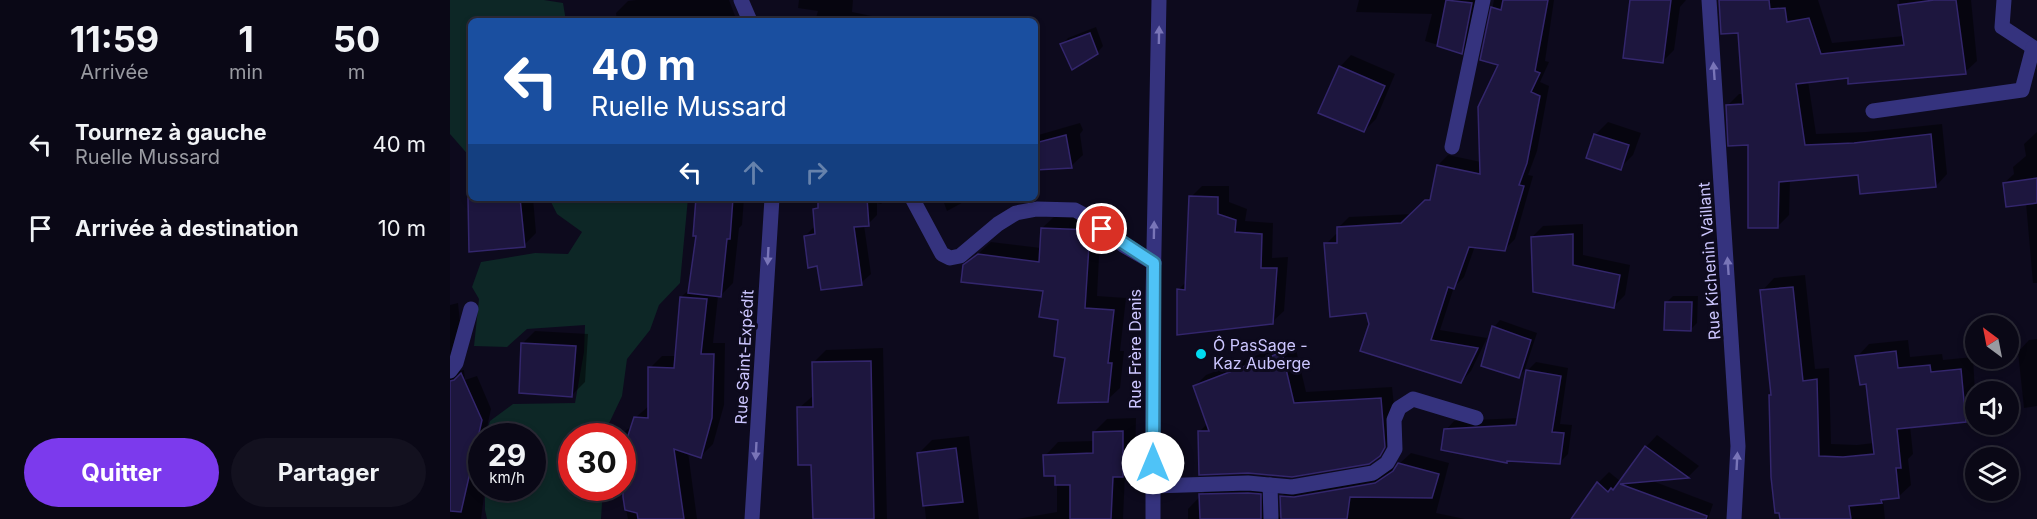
<!DOCTYPE html>
<html lang="fr">
<meta charset="utf-8">
<style>
body{margin:0;font-family:Inter,sans-serif;background:#13111f;color:#f1f3f6;height:100vh;display:flex;flex-direction:column;font-size:22px;white-space:nowrap}
*{box-sizing:border-box;margin:0}
p{font-size:20px;color:#999aa1}
.icon{flex:none;width:33px;height:33px;fill:none;stroke:currentColor;stroke-width:2;stroke-linecap:round;stroke-linejoin:round}
.map{position:relative;flex:1;overflow:hidden}
.drawer{display:flex;flex-direction:column;background:#0a0816;width:450px}
.drawer>*{flex:none}
.banner{position:absolute;left:18px;top:18px;width:570px;height:183px;border-radius:9px;box-shadow:0 3px 9px #0003,0 0 0 2px #2a2935;background:#1a4fa0;color:#fff;overflow:hidden}
.needle{width:39px;rotate:328deg}
.buttons{position:absolute;left:1515px;top:315px;display:grid;gap:12px}
.buttons a{display:grid;place-items:center;width:54px;height:54px;border-radius:50%;background:#0a0816;box-shadow:0 3px 9px #0003,0 0 0 2px #2a2935;font-size:30px}
.speed{position:absolute;left:18px;top:423px;display:flex;gap:12px;font-size:30px;font-weight:700;text-align:center}
.speed>*{display:grid;place-content:center;width:78px;height:78px;border-radius:50%;background:#0a0816;box-shadow:0 3px 9px #0003,0 0 0 2px #2a2935;line-height:1}
.speed small{font-size:15px;font-weight:400}
.speed .limit{border:9px solid #d22;background:#fff;color:#111}
.pin{position:absolute;display:grid;place-items:center;width:51px;height:51px;color:#fff;margin:-26px;border:3px solid #fff;border-radius:50%;box-shadow:0 2px 6px #0007}
.me{position:absolute;width:66px;margin:-33px;rotate:0deg;stroke-linejoin:round;filter:drop-shadow(0 0 4px #0008)}
.turn{display:flex;align-items:center;gap:21px;height:126px;padding:0 24px;font-size:27px}
.turn .icon{width:78px;height:78px;stroke-width:2.5}
.turn b{display:block;font-size:42px;line-height:51px}
.lanes{display:flex;align-items:center;height:57px;padding:0 24px;background:#0003;justify-content:center;gap:30px;direction:ltr}
.lanes .off{opacity:.35}
.eta{display:flex;justify-content:space-evenly;align-items:center;height:102px;text-align:center}
.eta b{font-size:36px;font-weight:700;line-height:42px}
.action{display:flex;gap:12px;margin-top:auto;padding:12px 24px}
.action a{flex:1;height:69px;border-radius:36px;background:#7c3aed;color:#fff;font-size:24px;font-weight:700;line-height:69px;text-align:center}
.action a+a{background:#13111f;color:#f1f3f6}
ul{padding:0;list-style:none}
li{display:flex;align-items:center;gap:18px;height:84px;padding:0 24px}
li div{flex:1}
li b{display:block;font-size:22px}
li em{font-style:normal}
main{display:flex;flex:1;min-height:0}
.map>svg:first-child{display:block}
</style>
<main>
<section class="drawer">
<div class="eta">
<div><b>11:59</b><p>Arrivée</p></div>
<div><b>1</b><p>min</p></div>
<div><b>50</b><p>m</p></div>
</div>
<ul>
<li><svg class="icon" aria-label="left" viewBox="0 0 24 24"><path d="M17 20v-9H6M10 6l-5 5 5 5"/></svg><div><b>Tournez à gauche</b><p>Ruelle Mussard</p></div><em>40 m</em></li>
<li><svg class="icon" aria-label="arrive" viewBox="0 0 24 24"><path d="M6 21V4h12l-3 4 3 4H6"/></svg><div><b>Arrivée à destination</b></div><em>10 m</em></li>
</ul>
<div class="action"><a>Quitter</a><a>Partager</a></div>
</section>
<div class="map">
<svg width="1587" height="519" viewBox="0 0 1587 519">
<rect width="100%" height="100%" fill="#0d0a1d"/>
<g fill="#0d2726">
<path d="M 0,0 L 94,0 L 113,3 L 116,21 L 21,21 L 21,158 L 0,134 Z"/>
<path d="M 99,198 L 238,198 L 230,283 L 209,305 L 200,330 L 177,359 L 172,396 L 153,436 L 122,436 L 122,488 L 153,488 L 151,519 L 37,519 L 35,510 L 35,488 L 82,488 L 82,436 L 35,436 L 40,421 L 63,404 L 125,403 L 134,352 L 135,325 L 77,329 L 57,347 L 24,346 L 29,299 L 22,287 L 31,262 L 85,253 L 118,254 L 132,232 L 107,214 Z"/>
</g>
<g fill="#0007">
<path d="M 186,0 L 279,0 L 287,21 L 167,21 L 166,13 L 178,1 Z"/>
<path d="M 349,0 L 403,0 L 402,12 L 436,19 L 468,19 L 468,21 L 365,21 L 368,11 L 348,8 Z"/>
<path d="M 909,0 L 1030,0 L 1021,42 L 1011,52 L 975,41 L 982,14 L 906,12 Z"/>
<path d="M 1044,0 L 1104,0 L 1095,61 L 1099,62 L 1090,82 L 1099,86 L 1087,151 L 1078,175 L 1083,176 L 1065,239 L 1055,249 L 1025,246 L 1014,277 L 1004,287 L 990,330 L 1037,338 L 1021,371 L 1011,382 L 921,324 L 917,311 L 876,244 L 886,234 L 889,234 L 888,228 L 899,217 L 963,214 L 982,195 L 988,165 L 998,155 L 1031,162 L 1050,64 L 1032,59 Z"/>
<path d="M 1182,0 L 1236,0 L 1230,7 L 1224,50 L 1212,62 Z"/>
<path d="M 1270,0 L 1368,0 L 1382,43 L 1454,36 L 1449,0 L 1521,0 L 1527,61 L 1515,72 L 1399,76 L 1358,81 L 1366,134 L 1416,132 L 1492,124 L 1497,174 L 1486,186 L 1409,173 L 1340,179 L 1339,215 L 1328,226 L 1300,143 L 1277,106 L 1289,94 L 1293,94 L 1289,32 Z"/>
<path d="M 646,27 L 653,46 L 647,53 L 612,45 L 618,38 Z"/>
<path d="M 901,55 L 945,74 L 926,119 L 914,131 L 890,67 Z"/>
<path d="M 1158,122 L 1191,133 L 1183,155 L 1170,168 L 1145,135 Z"/>
<path d="M 630,123 L 633,130 L 630,134 L 633,155 L 621,166 L 585,169 L 585,136 Z"/>
<path d="M 1587,132 L 1587,283 L 1583,283 L 1576,203 L 1554,183 L 1564,174 L 1563,167 L 1576,156 L 1574,144 Z"/>
<path d="M 21,177 L 21,198 L 83,198 L 86,233 L 74,245 L 24,250 L 18,181 Z"/>
<path d="M 752,186 L 779,186 L 779,202 L 797,209 L 795,221 L 823,223 L 822,258 L 838,257 L 834,311 L 822,322 L 728,333 L 729,289 L 736,282 L 741,197 Z"/>
<path d="M 248,198 L 294,198 L 292,225 L 289,228 L 283,283 L 270,296 L 268,296 L 263,343 L 275,343 L 274,405 L 263,444 L 251,456 L 238,452 L 247,519 L 178,519 L 172,488 L 172,436 L 170,436 L 179,428 L 182,429 L 185,418 L 200,405 L 200,368 L 212,356 L 226,356 L 231,297 L 241,288 L 247,235 Z"/>
<path d="M 369,198 L 437,198 L 431,204 L 427,203 L 427,215 L 418,224 L 414,225 L 421,274 L 411,283 L 369,265 L 355,236 L 364,227 L 365,209 L 369,205 Z"/>
<path d="M 492,198 L 521,198 L 497,211 Z"/>
<path d="M 605,216 L 651,218 L 647,296 L 676,298 L 670,351 L 674,351 L 670,388 L 657,400 L 616,356 L 610,319 L 594,290 L 515,266 L 541,242 L 591,248 L 592,228 Z"/>
<path d="M 1133,224 L 1133,255 L 1180,265 L 1175,295 L 1164,306 L 1082,237 L 1093,226 Z"/>
<path d="M 1355,275 L 1365,369 L 1379,368 L 1381,444 L 1407,445 L 1424,443 L 1417,383 L 1407,357 L 1419,344 L 1458,340 L 1460,357 L 1492,354 L 1493,360 L 1523,357 L 1526,411 L 1515,421 L 1460,426 L 1463,454 L 1458,459 L 1461,485 L 1448,497 L 1433,500 L 1435,519 L 1331,519 L 1320,396 L 1322,393 L 1312,291 L 1324,278 Z"/>
<path d="M 1223,296 L 1248,296 L 1247,323 L 1240,330 L 1217,302 Z"/>
<path d="M 8,303 L 11,332 L 0,358 L 0,305 Z"/>
<path d="M 1050,320 L 1087,333 L 1075,369 L 1069,376 L 1044,327 Z"/>
<path d="M 85,331 L 138,334 L 135,382 L 122,395 L 72,344 Z"/>
<path d="M 1587,339 L 1587,406 L 1574,408 L 1568,352 L 1579,340 Z"/>
<path d="M 844,341 L 856,392 L 942,387 L 947,433 L 941,442 L 929,455 L 749,432 L 758,423 L 744,387 L 756,375 Z"/>
<path d="M 433,348 L 437,519 L 364,519 L 363,463 L 349,408 L 364,395 L 363,363 L 376,350 Z"/>
<path d="M 0,359 L 9,371 L 14,370 L 15,380 L 27,376 L 41,409 L 35,436 L 32,436 L 32,451 L 26,475 L 32,476 L 32,488 L 35,488 L 31,519 L 0,519 Z"/>
<path d="M 1086,362 L 1118,368 L 1110,424 L 1122,425 L 1118,454 L 1109,463 L 996,430 L 1004,421 L 1069,418 L 1077,371 Z"/>
<path d="M 686,418 L 685,462 L 675,473 L 673,519 L 567,519 L 607,512 L 607,475 L 595,456 L 608,442 L 644,441 L 644,432 L 657,419 Z"/>
<path d="M 1207,435 L 1249,466 L 1239,476 L 1200,480 L 1263,504 L 1258,519 L 1123,519 L 1148,483 L 1159,472 L 1170,481 L 1196,447 Z"/>
<path d="M 519,436 L 529,519 L 476,519 L 469,453 L 482,440 Z"/>
<path d="M 961,453 L 999,463 L 986,513 L 1015,519 L 738,519 L 738,509 L 762,484 L 821,483 L 827,516 L 831,517 L 832,496 L 843,485 L 937,472 L 949,464 Z"/>
</g>
<g fill="#1d163e" stroke="#33266c" stroke-width="1.5">
<path d="M 996,0 L 1022,3 L 1012,54 L 987,46 Z"/>
<path d="M 1053,0 L 1098,0 L 1085,71 L 1090,73 L 1081,92 L 1090,96 L 1077,163 L 1069,185 L 1074,186 L 1055,251 L 1019,247 L 1004,289 L 998,287 L 981,340 L 1028,348 L 1011,383 L 910,351 L 919,324 L 916,313 L 880,317 L 874,243 L 887,243 L 887,227 L 951,223 L 975,200 L 980,200 L 987,165 L 1030,174 L 1028,107 L 1048,65 L 1030,60 L 1041,7 L 1051,10 Z"/>
<path d="M 1180,0 L 1221,0 L 1213,63 L 1173,58 Z"/>
<path d="M 1269,0 L 1319,0 L 1320,9 L 1335,8 L 1337,22 L 1359,18 L 1371,54 L 1454,45 L 1448,5 L 1484,0 L 1506,0 L 1516,74 L 1398,84 L 1398,78 L 1346,84 L 1355,145 L 1404,143 L 1481,134 L 1486,187 L 1410,194 L 1408,175 L 1329,182 L 1328,228 L 1298,228 L 1298,145 L 1278,146 L 1276,105 L 1293,104 L 1288,33 L 1271,34 Z"/>
<path d="M 640,33 L 648,54 L 622,70 L 610,44 Z"/>
<path d="M 889,66 L 935,86 L 914,132 L 868,113 Z"/>
<path d="M 1144,134 L 1179,145 L 1171,170 L 1136,158 Z"/>
<path d="M 616,135 L 622,168 L 585,170 L 585,143 Z"/>
<path d="M 1587,178 L 1587,203 L 1556,207 L 1553,183 Z"/>
<path d="M 739,196 L 768,197 L 768,214 L 786,220 L 785,232 L 812,234 L 811,268 L 827,268 L 823,324 L 727,335 L 727,289 L 735,290 Z"/>
<path d="M 18,198 L 70,198 L 75,247 L 19,252 Z"/>
<path d="M 246,198 L 283,198 L 280,239 L 277,239 L 271,297 L 238,293 L 246,236 L 243,236 Z"/>
<path d="M 368,198 L 417,198 L 419,226 L 404,227 L 412,285 L 371,290 L 367,266 L 358,268 L 354,236 L 365,234 L 363,209 L 368,208 Z"/>
<path d="M 591,228 L 640,230 L 635,308 L 664,310 L 658,363 L 662,363 L 658,402 L 608,403 L 615,358 L 604,356 L 608,320 L 589,317 L 593,291 L 511,282 L 513,265 L 528,254 L 589,262 Z"/>
<path d="M 1123,234 L 1123,265 L 1170,275 L 1164,308 L 1083,292 L 1081,237 Z"/>
<path d="M 1343,287 L 1353,381 L 1367,379 L 1369,456 L 1393,457 L 1424,454 L 1416,384 L 1410,385 L 1405,356 L 1446,351 L 1448,368 L 1480,365 L 1481,372 L 1511,369 L 1516,422 L 1447,429 L 1451,468 L 1446,468 L 1449,498 L 1431,500 L 1432,503 L 1399,506 L 1401,519 L 1330,519 L 1329,513 L 1325,513 L 1321,477 L 1319,395 L 1321,395 L 1310,290 Z"/>
<path d="M 230,297 L 257,299 L 251,354 L 264,354 L 262,418 L 251,458 L 224,449 L 234,519 L 188,519 L 187,513 L 175,510 L 173,497 L 172,454 L 184,417 L 198,418 L 198,367 L 224,368 Z"/>
<path d="M 1215,302 L 1242,302 L 1241,331 L 1214,330 Z"/>
<path d="M 1042,326 L 1081,340 L 1069,378 L 1031,366 Z"/>
<path d="M 71,343 L 126,346 L 122,397 L 69,393 Z"/>
<path d="M 832,352 L 844,403 L 931,398 L 935,447 L 930,456 L 919,464 L 842,477 L 798,473 L 749,475 L 748,431 L 759,431 L 743,386 Z"/>
<path d="M 421,361 L 424,519 L 363,519 L 361,465 L 348,465 L 347,407 L 363,407 L 362,362 Z"/>
<path d="M 1076,370 L 1111,376 L 1102,432 L 1114,433 L 1110,464 L 1057,461 L 1057,463 L 991,450 L 994,429 L 1066,425 Z"/>
<path d="M 11,373 L 32,420 L 11,512 L 0,511 L 0,381 L 4,380 Z"/>
<path d="M 673,431 L 673,477 L 663,477 L 661,519 L 620,519 L 620,485 L 605,485 L 605,476 L 594,476 L 593,455 L 643,453 L 643,432 Z"/>
<path d="M 1195,446 L 1239,478 L 1170,484 L 1257,516 L 1256,519 L 1121,519 L 1147,482 L 1158,492 L 1161,488 L 1163,490 Z"/>
<path d="M 506,448 L 513,502 L 473,506 L 467,453 Z"/>
<path d="M 948,463 L 989,474 L 982,498 L 900,497 L 897,519 L 831,519 L 830,496 L 844,497 L 925,483 L 943,471 Z"/>
<path d="M 798,493 L 811,494 L 811,519 L 750,519 L 749,494 Z"/>
</g>
<g fill="none" stroke-linecap="round" stroke-linejoin="round">
<g stroke="#35337e" stroke-width="15">
<path d="M 291,0 L 300,21"/>
<path d="M 1259,0 L 1288,446 L 1284,519"/>
<path d="M 1554,0 L 1552,27 L 1587,50"/>
<path d="M 1423,111 L 1572,90 L 1583,48"/>
<path d="M 1002,147 L 1033,0"/>
<path d="M 462,198 L 492,254 L 500,258 L 510,256 L 548,224 L 566,213 L 587,209 L 625,210 L 640,218 L 673,245 L 704,263"/>
<path d="M 0,371 L 6,363 L 21,309"/>
<path d="M 820,485 L 821,519"/>
<path d="M 703,486 L 798,483 L 842,487 L 923,473 L 937,463 L 945,449 L 944,420 L 949,408 L 963,399 L 1026,418"/>
<path d="M 302,519 L 322,198"/>
<path d="M 703,519 L 703,298 L 709,0"/>
</g>
</g>
<defs><path id="oneway-solid" d="M-6-.8H1V-3.2L6.5 0L1 3.2V.8H-6Z" transform="scale(1.5)"/></defs>
<g fill="#7975b8">
<use href="#oneway-solid" transform="translate(709 35) rotate(-89)"/>
<use href="#oneway-solid" transform="translate(1264 71) rotate(-94)"/>
<use href="#oneway-solid" transform="translate(704 230) rotate(-89)"/>
<use href="#oneway-solid" transform="translate(318 256) rotate(93)"/>
<use href="#oneway-solid" transform="translate(1278 266) rotate(-94)"/>
<use href="#oneway-solid" transform="translate(306 451) rotate(93)"/>
<use href="#oneway-solid" transform="translate(1287 461) rotate(-87)"/>
</g>
<g fill="none" stroke-linecap="round" stroke-linejoin="round">
<defs>
<path id="route" d="M 652,229 L 704,263 L 703,463"/>
</defs>
<use href="#route" stroke="#337fa1" stroke-width="15"/>
<use href="#route" stroke="#4fc3f7" stroke-width="10"/>
</g>
<circle fill="#00dbf1" stroke="#0d0a1d" stroke-width="2" cx="751" cy="354" r="6"/>
<g text-anchor="middle" stroke-width="6" stroke-linejoin="round" paint-order="stroke">
<g font-size="16" fill="#ccc6ff" stroke="#0d0a1d">
<text transform="translate(1259 261) rotate(-94)" y="6">Rue Kichenin Vaillant</text>
<text transform="translate(685 349) rotate(-90)" y="6">Rue Frère Denis</text>
<text transform="translate(294 357) rotate(-87)" y="6">Rue Saint-Expédit</text>
</g>
<g font-size="16" fill="#ccc6ff" stroke="#0d0a1d" text-anchor="start">
<text x="763" y="351">Ô PasSage -<tspan x="763" dy="18">Kaz Auberge</tspan></text>
</g>
</g>
</svg>
<div class="buttons">
<a><svg class="needle" viewBox="-14 -14 28 28"><path d="M0-13l5 13h-10z" fill="#e53935"/><path d="M0 13l5-13h-10z" fill="#999aa1"/></svg></a>
<a><svg class="icon" aria-label="sound" viewBox="0 0 24 24"><path d="M4 9h4l5-4v14l-5-4H4zM17 9q2 3 0 6"/></svg></a>
<a><svg class="icon" aria-label="layers" viewBox="0 0 24 24"><path d="M12 4l9 5-9 5-9-5zM3 14l9 5 9-5"/></svg></a>
</div>
<div class="speed"><div>29<small>km/h</small></div><div class="limit">30</div></div>
<div class="pin" style="left:652px;top:229px;background:#d93025"><svg class="icon" aria-label="arrive" viewBox="0 0 24 24"><path d="M6 21V4h12l-3 4 3 4H6"/></svg></div>
<svg class="me" style="left:703px;top:463px" viewBox="-20 -20 40 40"><circle r="19" fill="#fff"/><path d="M0-13L10 11 0 6-10 11z" fill="#4fc3f7"/></svg>
<div class="banner">
<div class="turn"><svg class="icon" aria-label="left" viewBox="0 0 24 24"><path d="M17 20v-9H6M10 6l-5 5 5 5"/></svg><div><b>40 m</b>Ruelle Mussard</div></div>
<div class="lanes"><svg class="icon" aria-label="left" viewBox="0 0 24 24"><path d="M17 20v-9H6M10 6l-5 5 5 5"/></svg><svg class="icon off" aria-label="ahead" viewBox="0 0 24 24"><path d="M12 20V5M6 11l6-6 6 6"/></svg><svg class="icon off" aria-label="right" viewBox="0 0 24 24"><path d="M7 20v-9h11M14 6l5 5-5 5"/></svg></div>
</div>
</div>
</main>
